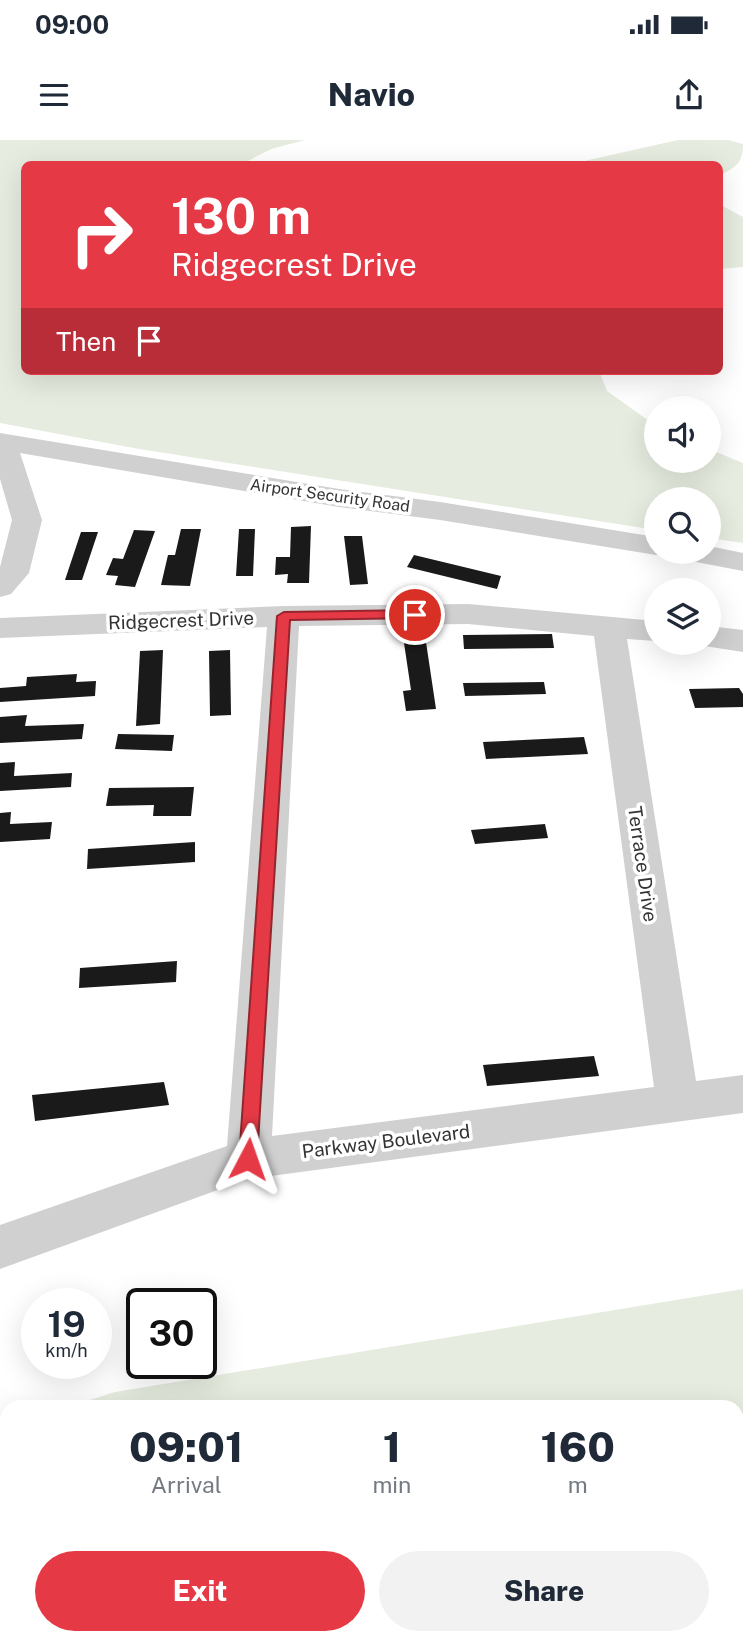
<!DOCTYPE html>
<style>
body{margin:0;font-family:"Public Sans",sans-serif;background:#f2f2f3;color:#1f2937;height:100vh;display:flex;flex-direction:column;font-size:26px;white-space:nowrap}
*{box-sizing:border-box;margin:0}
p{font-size:23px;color:#747a83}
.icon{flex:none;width:38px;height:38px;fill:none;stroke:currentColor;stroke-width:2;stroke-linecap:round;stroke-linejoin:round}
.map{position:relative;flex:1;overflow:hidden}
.drawer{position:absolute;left:0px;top:1260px;width:744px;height:245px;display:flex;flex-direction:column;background:#fff;border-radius:21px 21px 0 0;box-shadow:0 7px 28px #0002}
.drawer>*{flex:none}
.hud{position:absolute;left:21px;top:21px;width:702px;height:214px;border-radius:10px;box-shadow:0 7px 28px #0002;background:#e63946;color:#fff;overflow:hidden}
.fabs{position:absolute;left:644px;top:256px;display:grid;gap:14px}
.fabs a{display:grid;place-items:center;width:77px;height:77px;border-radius:50%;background:#fff;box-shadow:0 7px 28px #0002;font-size:35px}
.speed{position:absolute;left:21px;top:1148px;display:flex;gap:14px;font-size:35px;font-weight:700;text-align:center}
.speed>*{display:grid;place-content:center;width:91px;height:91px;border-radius:50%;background:#fff;box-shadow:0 7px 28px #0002;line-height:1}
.speed small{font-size:18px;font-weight:400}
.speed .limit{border:4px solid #111;border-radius:10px;background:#fff;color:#111}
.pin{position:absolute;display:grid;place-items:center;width:60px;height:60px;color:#fff;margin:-30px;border:4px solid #fff;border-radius:50%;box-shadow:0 2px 7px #0007}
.me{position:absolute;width:77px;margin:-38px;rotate:4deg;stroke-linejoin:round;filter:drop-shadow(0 0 5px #0008)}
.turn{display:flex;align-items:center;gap:24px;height:147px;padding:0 35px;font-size:32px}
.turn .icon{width:91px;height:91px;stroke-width:2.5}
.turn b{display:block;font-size:49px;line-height:60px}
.then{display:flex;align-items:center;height:66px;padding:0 35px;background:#0003;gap:14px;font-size:26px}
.eta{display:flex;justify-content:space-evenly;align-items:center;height:119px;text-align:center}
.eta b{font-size:42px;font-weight:800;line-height:49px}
.button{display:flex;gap:14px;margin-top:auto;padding:14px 35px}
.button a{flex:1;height:80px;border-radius:42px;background:#e63946;color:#fff;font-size:28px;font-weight:800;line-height:80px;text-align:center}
.button a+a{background:#f2f2f3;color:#1f2937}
.status{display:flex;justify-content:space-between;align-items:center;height:49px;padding:0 35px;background:#fff;direction:ltr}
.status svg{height:19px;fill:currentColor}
header{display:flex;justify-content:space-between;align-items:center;height:91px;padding:0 35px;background:#fff;font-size:32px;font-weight:800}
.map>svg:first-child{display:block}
</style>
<div class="status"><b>09:00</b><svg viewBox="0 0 49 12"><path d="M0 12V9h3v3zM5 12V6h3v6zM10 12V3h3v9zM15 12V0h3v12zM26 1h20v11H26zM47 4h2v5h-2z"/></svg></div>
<header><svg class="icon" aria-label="menu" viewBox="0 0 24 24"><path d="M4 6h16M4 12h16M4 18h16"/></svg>Navio<svg class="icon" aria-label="share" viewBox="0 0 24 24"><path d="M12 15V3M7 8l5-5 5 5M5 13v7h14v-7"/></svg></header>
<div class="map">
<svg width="743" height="1505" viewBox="0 0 743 1505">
<rect width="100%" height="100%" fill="#fff"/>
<g fill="#e6ecdf">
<path d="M 0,0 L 305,0 L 271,9 L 242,24 L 24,24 L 24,231 L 599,231 L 607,251 L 656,286 L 656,320 L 709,320 L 709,309 L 743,323 L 743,403 L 709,398 L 709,359 L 656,359 L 656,390 L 139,309 L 0,283 Z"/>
<path d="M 678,0 L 728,0 L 743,4 C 743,24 735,27 719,36 L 719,24 L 571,24 Z"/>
<path d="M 719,64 L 743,77 L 743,127 L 719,129 Z"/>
<path d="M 743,1149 L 743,1505 L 0,1505 L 0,1289 L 7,1287 L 7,1498 L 737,1498 L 737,1267 L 68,1267 L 115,1252 Z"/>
</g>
<g fill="#1a1a1a">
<path d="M 311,386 L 309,443 L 287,443 L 288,434 L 275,435 L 276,417 L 290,417 L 291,387 Z"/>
<path d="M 181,389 L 201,389 L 190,446 L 161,445 L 168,415 L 175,415 Z"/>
<path d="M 239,389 L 255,389 L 253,436 L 236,436 Z"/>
<path d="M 134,390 L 155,391 L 135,447 L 115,445 L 118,436 L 106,435 L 113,418 L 123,419 Z"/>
<path d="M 81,392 L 98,392 L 82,440 L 65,440 Z"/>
<path d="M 344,396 L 362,396 L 368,444 L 350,445 Z"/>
<path d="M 414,415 L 501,436 L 497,449 L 407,427 Z"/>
<path d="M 552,494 L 554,508 L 464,509 L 463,495 Z"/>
<path d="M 426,502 L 436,569 L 406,571 L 403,551 L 411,550 L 404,503 Z"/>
<path d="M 163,510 L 160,584 L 136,586 L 140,511 Z"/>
<path d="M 230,510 L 231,575 L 210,576 L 209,511 Z"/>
<path d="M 77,534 L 76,542 L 96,541 L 95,556 L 0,562 L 0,548 L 26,546 L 27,537 Z"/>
<path d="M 544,542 L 546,554 L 465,556 L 463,543 Z"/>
<path d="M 739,548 L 743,554 L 743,567 L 695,568 L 689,549 Z"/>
<path d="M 27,575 L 25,586 L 84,584 L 82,599 L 0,603 L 0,577 Z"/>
<path d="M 118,594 L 174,595 L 172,611 L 115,609 Z"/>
<path d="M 584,597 L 588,614 L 486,619 L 483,602 Z"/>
<path d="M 15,622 L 14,636 L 72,633 L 71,647 L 0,651 L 0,623 Z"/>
<path d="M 194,647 L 191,676 L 153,676 L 154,665 L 106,666 L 109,648 Z"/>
<path d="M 11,672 L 10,684 L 52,682 L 50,699 L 0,702 L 0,673 Z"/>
<path d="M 545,684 L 548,698 L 475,704 L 471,690 Z"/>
<path d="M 195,702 L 195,722 L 87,729 L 88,709 Z"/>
<path d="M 177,821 L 176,842 L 79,848 L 80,828 Z"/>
<path d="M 594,916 L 599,936 L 487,946 L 483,925 Z"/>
<path d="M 164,942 L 169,965 L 35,981 L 32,955 Z"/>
</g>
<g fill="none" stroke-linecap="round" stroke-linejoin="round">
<g fill="#d0d0d0" fill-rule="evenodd">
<path d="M 0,293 L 339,349 L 440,362 L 656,397 L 656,411 L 668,411 L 656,415 L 440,380 L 339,367 L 20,313 L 42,380 L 29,433 L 11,454 L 0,457 L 0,427 L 12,380 L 0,339 Z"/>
<path d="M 709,406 L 743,413 L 743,431 L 675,418 L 671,411 L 709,411 Z"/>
<path d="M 468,464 L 656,481 L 656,501 L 627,499 L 696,941 L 743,935 L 743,973 L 248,1039 L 0,1129 L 0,1085 L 227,1006 L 267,487 L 0,498 L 0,478 L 284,466 ZM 468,484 L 594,496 L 654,947 L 272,996 L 299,486 Z"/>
<path d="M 709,486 L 743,490 L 743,512 L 698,505 L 696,502 L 709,502 Z"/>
</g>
</g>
<path fill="#e63946" stroke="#96252e" stroke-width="2" d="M 415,470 L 420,472 L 420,478 L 290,480 L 257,1019 L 255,1025 L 248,1027 L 241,1025 L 239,1019 L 277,476 L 284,472 Z"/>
<g text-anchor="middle" stroke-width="7" stroke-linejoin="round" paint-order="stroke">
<g font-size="16" fill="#333" stroke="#fff">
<text transform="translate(330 355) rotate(8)" y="6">Airport Security Road</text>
</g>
<g font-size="19" fill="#333" stroke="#fff">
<text transform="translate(181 480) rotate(-2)" y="7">Ridgecrest Drive</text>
<text transform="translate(643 724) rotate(82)" y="7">Terrace Drive</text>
<text transform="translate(386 1001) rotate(-7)" y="7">Parkway Boulevard</text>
</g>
</g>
</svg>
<div class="fabs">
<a><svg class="icon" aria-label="sound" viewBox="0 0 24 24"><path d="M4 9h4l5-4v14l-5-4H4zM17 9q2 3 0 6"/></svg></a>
<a><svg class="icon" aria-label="search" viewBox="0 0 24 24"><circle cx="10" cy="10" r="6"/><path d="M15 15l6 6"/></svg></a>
<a><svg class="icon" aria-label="layers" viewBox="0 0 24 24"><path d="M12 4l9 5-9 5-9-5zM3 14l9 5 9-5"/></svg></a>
</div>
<div class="speed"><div>19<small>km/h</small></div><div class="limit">30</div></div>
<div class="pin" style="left:415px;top:475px;background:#d93025"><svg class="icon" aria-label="arrive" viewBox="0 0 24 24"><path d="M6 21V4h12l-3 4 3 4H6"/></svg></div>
<svg class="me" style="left:248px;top:1019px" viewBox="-20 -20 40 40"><path d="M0-17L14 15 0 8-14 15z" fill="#e63946" stroke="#fff" stroke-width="4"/></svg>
<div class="hud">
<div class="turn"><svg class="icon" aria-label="right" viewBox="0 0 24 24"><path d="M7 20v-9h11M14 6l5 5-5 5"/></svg><div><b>130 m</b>Ridgecrest Drive</div></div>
<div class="then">Then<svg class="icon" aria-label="arrive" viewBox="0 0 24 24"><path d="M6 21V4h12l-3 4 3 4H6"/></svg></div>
</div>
<section class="drawer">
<div class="eta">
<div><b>09:01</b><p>Arrival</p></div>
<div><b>1</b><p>min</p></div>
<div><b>160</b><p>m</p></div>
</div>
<div class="button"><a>Exit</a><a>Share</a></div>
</section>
</div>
